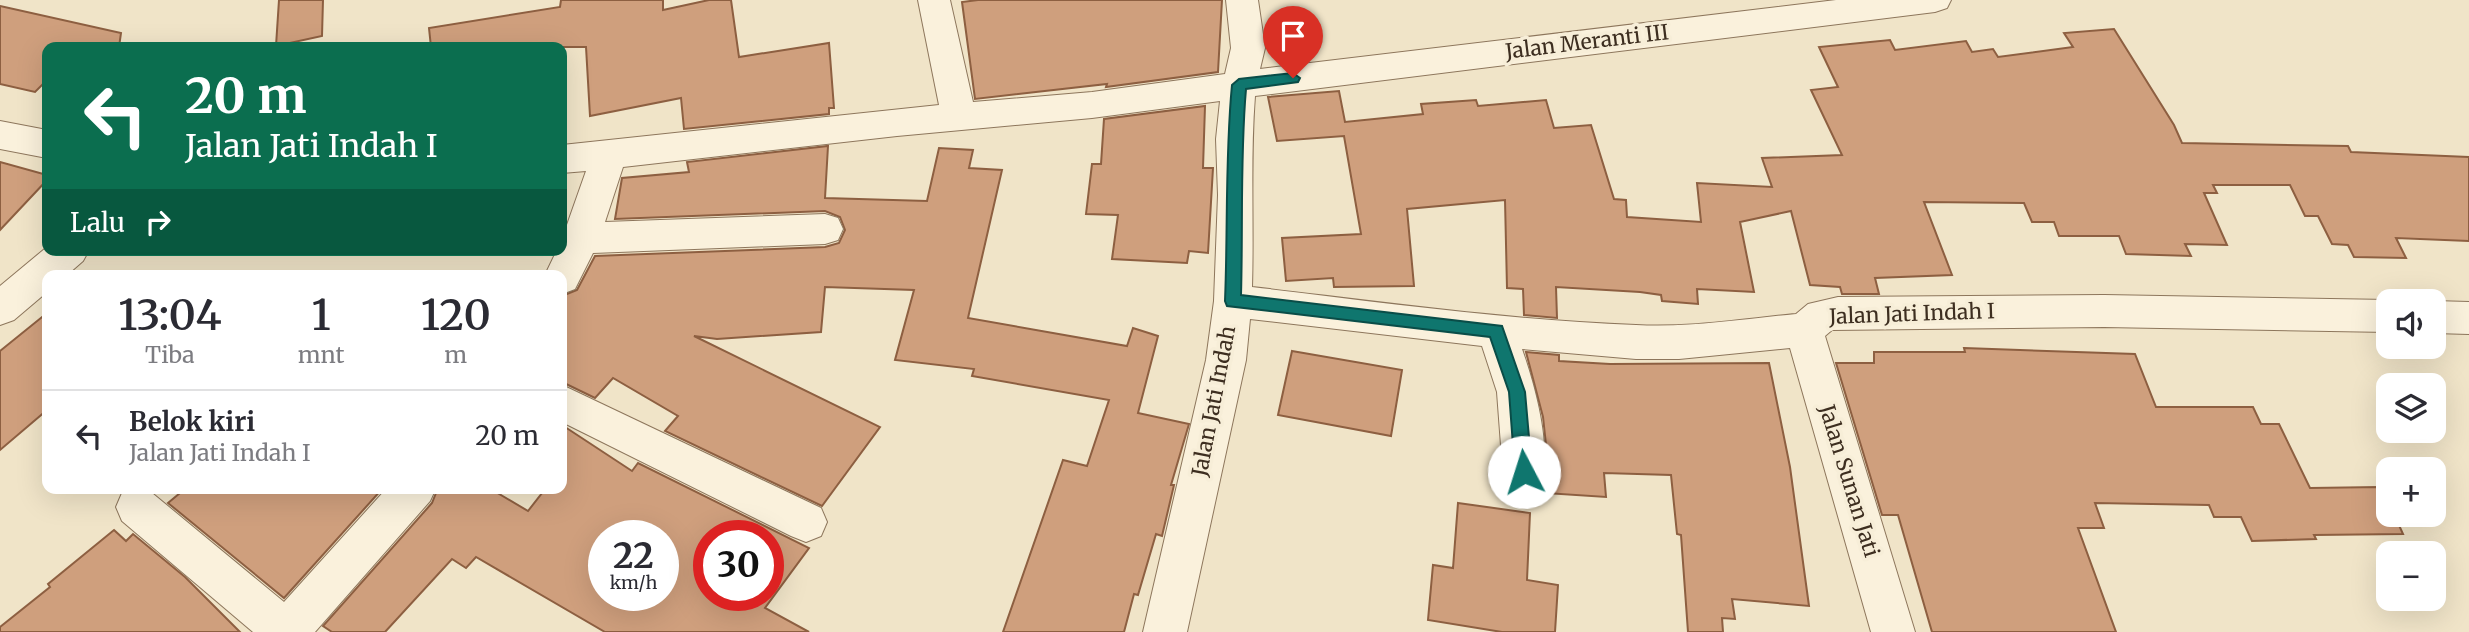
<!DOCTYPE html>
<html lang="id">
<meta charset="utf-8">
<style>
body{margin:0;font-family:Merriweather,serif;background:#f2f2f3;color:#2b2b33;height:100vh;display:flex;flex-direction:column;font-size:26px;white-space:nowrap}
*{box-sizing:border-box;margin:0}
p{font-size:23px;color:#7c7c81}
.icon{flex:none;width:38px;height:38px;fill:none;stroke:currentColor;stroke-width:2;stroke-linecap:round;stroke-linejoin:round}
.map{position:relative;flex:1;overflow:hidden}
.sheet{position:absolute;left:42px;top:270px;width:525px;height:224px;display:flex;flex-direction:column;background:#fff;border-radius:14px;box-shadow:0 7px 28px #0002}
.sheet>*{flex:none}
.hud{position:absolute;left:42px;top:42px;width:525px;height:214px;border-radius:14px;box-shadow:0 7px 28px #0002;background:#0b6e4f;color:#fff;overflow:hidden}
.tools{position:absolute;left:2376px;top:289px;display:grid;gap:14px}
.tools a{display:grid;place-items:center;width:70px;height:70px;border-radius:14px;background:#fff;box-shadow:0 7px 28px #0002;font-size:35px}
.speed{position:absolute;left:588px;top:520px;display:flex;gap:14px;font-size:35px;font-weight:700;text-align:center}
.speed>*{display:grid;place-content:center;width:91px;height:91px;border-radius:50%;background:#fff;box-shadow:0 7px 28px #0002;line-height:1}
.speed small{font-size:18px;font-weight:400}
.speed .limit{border:10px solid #d22;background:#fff;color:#111}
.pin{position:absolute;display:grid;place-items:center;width:60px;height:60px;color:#fff;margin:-72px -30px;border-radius:50% 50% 50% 0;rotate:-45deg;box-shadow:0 0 7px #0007}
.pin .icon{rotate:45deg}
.me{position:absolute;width:77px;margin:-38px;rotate:355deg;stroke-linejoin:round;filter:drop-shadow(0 0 5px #0008)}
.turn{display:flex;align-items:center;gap:24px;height:147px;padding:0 28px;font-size:32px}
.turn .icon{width:91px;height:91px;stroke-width:2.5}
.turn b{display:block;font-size:49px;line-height:60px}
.then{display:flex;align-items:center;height:66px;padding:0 28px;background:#0003;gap:14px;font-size:26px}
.eta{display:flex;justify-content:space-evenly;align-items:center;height:119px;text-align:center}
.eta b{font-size:42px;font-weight:600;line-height:49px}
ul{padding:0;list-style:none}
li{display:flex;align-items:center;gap:21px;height:91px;padding:0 28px;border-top:2px solid #e1e1e2}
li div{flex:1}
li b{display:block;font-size:26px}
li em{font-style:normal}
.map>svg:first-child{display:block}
</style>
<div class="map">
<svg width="2469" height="632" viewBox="0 0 2469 632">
<rect width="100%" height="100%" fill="#f0e4c8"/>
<g fill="#cf9f7d" stroke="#8d5f41" stroke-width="2" fill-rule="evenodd">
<path d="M 279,0 L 323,0 L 322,36 L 276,46 Z"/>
<path d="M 561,0 L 663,0 L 663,10 L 709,0 L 731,0 L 739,57 L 829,43 L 834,108 L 829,108 L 829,114 L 684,129 L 681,98 L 590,116 L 586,47 L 431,47 L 429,28 L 560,7 Z"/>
<path d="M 978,0 L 1222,0 L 1218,72 L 1106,87 L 1107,84 L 975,99 L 962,2 Z"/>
<path d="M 0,6 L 121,33 L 119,47 L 47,47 L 47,80 L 35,92 L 0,84 Z"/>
<path d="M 2114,29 L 2174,125 L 2182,143 L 2348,146 L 2351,152 L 2469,157 L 2469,241 L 2396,238 L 2406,258 L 2354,257 L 2348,245 L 2332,244 L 2318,216 L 2305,216 L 2290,185 L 2213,185 L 2217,193 L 2204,193 L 2227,245 L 2185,244 L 2191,256 L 2126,254 L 2119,236 L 2059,236 L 2054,222 L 2032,222 L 2024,203 L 1924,202 L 1952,275 L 1875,278 L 1879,294 L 1842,294 L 1840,287 L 1810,285 L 1791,211 L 1740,222 L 1754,292 L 1697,289 L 1698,304 L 1662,301 L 1661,295 L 1640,292 L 1556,287 L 1557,318 L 1524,315 L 1523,289 L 1507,288 L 1505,200 L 1407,209 L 1414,286 L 1334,287 L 1333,278 L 1286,281 L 1282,238 L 1361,234 L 1344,136 L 1277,141 L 1268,97 L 1339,91 L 1345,122 L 1423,114 L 1421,104 L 1476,100 L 1478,106 L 1546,100 L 1554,128 L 1591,125 L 1614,199 L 1626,200 L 1627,217 L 1701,222 L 1697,183 L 1772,187 L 1762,158 L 1842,155 L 1811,90 L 1838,87 L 1819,47 L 1890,40 L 1895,50 L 1966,41 L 1972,52 L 1993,49 L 1998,57 L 2073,47 L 2064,33 Z"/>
<path d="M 1205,106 L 1203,168 L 1213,168 L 1208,253 L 1189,251 L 1187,263 L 1112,259 L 1118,215 L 1086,214 L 1092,164 L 1101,164 L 1104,119 Z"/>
<path d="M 828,146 L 825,198 L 927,201 L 939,148 L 973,150 L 969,168 L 1002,170 L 968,318 L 1127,346 L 1133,328 L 1158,336 L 1138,413 L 1189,424 L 1171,485 L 1174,485 L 1162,536 L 1156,534 L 1138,595 L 1134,594 L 1124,632 L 1003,632 L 1063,460 L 1087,466 L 1109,400 L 972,376 L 974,369 L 895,360 L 914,290 L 825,287 L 821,332 L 717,339 L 694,336 L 880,427 L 822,506 L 665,431 L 678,416 L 613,378 L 595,398 L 562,382 L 562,296 L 577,290 L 595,256 L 825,247 L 839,243 L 845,230 L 840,217 L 825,211 L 615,219 L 622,178 L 689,172 L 687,162 Z"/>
<path d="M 0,162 L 47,175 L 47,180 L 0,230 Z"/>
<path d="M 47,313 L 47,410 L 0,450 L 0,351 Z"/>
<path d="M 1964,348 L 2135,354 L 2156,407 L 2253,407 L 2261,424 L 2279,424 L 2310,488 L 2380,487 L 2389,504 L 2389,514 L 2394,514 L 2403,534 L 2314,535 L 2316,539 L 2252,541 L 2241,517 L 2214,517 L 2209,505 L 2095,503 L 2104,528 L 2078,528 L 2116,632 L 1932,632 L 1898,515 L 1882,515 L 1836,363 L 1874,363 L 1874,352 L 1965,352 Z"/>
<path d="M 1292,351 L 1402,370 L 1391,436 L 1278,415 Z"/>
<path d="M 1526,352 L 1559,355 L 1559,361 L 1610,364 L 1769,363 L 1790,467 L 1809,606 L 1732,599 L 1735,619 L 1722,618 L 1723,632 L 1688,632 L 1681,535 L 1677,534 L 1671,475 L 1604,473 L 1606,497 L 1530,492 L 1542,486 L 1547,454 L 1543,417 Z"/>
<path d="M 562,425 L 632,471 L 638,463 L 809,548 L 765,608 L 809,632 L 605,632 L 476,557 L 466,568 L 452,559 L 385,632 L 332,632 L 323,626 L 432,503 L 438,488 L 489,488 L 528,511 L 546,488 L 562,488 ZM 604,536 L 663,536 L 663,595 L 604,595 ZM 709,536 L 768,536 L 768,595 L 709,595 Z"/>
<path d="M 186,488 L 383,488 L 284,598 L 168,503 Z"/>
<path d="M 1458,503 L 1530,513 L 1527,580 L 1558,585 L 1555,632 L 1502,632 L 1428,620 L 1433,565 L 1453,568 Z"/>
<path d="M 114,530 L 126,541 L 133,534 L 185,577 L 240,632 L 0,632 L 0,627 L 50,587 L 48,584 Z"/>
</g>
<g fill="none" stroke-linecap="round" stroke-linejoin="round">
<defs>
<g id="minor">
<path d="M 918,0 L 950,0 L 973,102 L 1092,92 L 1225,74 L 1231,48 L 1226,0 L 1258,0 L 1265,48 L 1260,69 L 1836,0 L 1951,0 L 1947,8 L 1935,12 L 1255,96 C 1250,159 1254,223 1252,287 C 1380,302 1507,320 1636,325 C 1689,328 1743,319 1796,314 L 1808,304 L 1838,297 L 2104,295 L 2389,300 L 2393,301 L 2389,301 L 2389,332 L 2104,327 L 1832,330 L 1825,336 L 1915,632 L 1871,632 L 1790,348 L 1679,359 L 1636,359 L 1522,349 C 1534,383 1554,452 1539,485 L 1524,491 L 1509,485 L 1503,472 L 1497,392 L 1482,346 L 1250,319 L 1246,360 L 1187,632 L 1143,632 L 1206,360 L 1214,301 L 1218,195 L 1216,139 L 1220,101 L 1092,118 L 897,136 L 623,167 L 605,222 L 825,214 L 838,218 L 843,229 L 838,240 L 825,244 L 593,253 L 575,289 L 562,294 L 562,275 L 545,275 L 557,250 L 562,250 L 562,239 L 586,171 L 562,173 L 562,145 L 939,105 Z"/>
<path d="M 0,121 L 47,130 L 47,158 L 0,149 Z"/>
<path d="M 47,247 L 47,250 L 89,250 L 83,261 L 67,275 L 47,275 L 47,292 L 14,320 L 0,325 L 0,286 Z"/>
<path d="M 2433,301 L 2434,301 L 2469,302 L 2469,334 L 2434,333 Z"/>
<path d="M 562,385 L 821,508 L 827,522 L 821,536 L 806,542 L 791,536 L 562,422 Z"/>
<path d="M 138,488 L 152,493 L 284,602 L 387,488 L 436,488 L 430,501 L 315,632 L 253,632 L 122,521 L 116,507 L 122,493 Z"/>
</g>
</defs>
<use href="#minor" stroke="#8d765c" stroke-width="2"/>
<use href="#minor" fill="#faf1dc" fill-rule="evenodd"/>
</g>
<path fill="#0f766e" stroke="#0a4d48" stroke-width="2" d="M 1293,73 L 1300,78 L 1298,82 L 1246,89 C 1240,157 1243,226 1241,295 L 1502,326 L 1525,392 L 1532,472 L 1530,478 L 1524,480 L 1518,478 L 1515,472 L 1509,392 L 1490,337 L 1227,306 L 1225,301 C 1228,229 1225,156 1232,85 L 1239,79 Z"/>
<g text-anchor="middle" stroke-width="7" stroke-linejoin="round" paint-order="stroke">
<g font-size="21" fill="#3d2e20" stroke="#f7eed8">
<text transform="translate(1587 42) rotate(-7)" y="7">Jalan Meranti III</text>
<text transform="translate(1912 314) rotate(-2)" y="7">Jalan Jati Indah I</text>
<text transform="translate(1214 401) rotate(-79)" y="7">Jalan Jati Indah</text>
<text transform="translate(1849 481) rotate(73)" y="7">Jalan Sunan Jati</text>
</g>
</g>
</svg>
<div class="tools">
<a><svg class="icon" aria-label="sound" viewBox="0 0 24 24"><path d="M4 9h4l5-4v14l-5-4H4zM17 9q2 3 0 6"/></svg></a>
<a><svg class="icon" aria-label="layers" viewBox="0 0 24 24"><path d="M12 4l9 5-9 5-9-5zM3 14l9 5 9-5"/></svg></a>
<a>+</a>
<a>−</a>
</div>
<div class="speed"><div>22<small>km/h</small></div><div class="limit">30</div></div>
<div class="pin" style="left:1293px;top:78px;background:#d93025"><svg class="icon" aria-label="arrive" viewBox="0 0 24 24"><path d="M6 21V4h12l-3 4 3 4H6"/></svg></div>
<svg class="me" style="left:1524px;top:472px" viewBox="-20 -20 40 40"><circle r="19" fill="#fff"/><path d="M0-13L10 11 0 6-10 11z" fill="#0f766e"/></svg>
<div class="hud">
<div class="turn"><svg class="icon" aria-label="left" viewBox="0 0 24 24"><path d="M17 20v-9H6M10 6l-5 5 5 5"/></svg><div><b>20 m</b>Jalan Jati Indah I</div></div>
<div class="then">Lalu<svg class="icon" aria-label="right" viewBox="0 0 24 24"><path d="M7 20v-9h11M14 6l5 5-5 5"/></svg></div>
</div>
<section class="sheet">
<div class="eta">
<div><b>13:04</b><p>Tiba</p></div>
<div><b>1</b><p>mnt</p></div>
<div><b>120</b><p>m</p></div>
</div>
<ul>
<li><svg class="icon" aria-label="left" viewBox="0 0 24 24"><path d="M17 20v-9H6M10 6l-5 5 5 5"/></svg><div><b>Belok kiri</b><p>Jalan Jati Indah I</p></div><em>20 m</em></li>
</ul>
</section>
</div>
